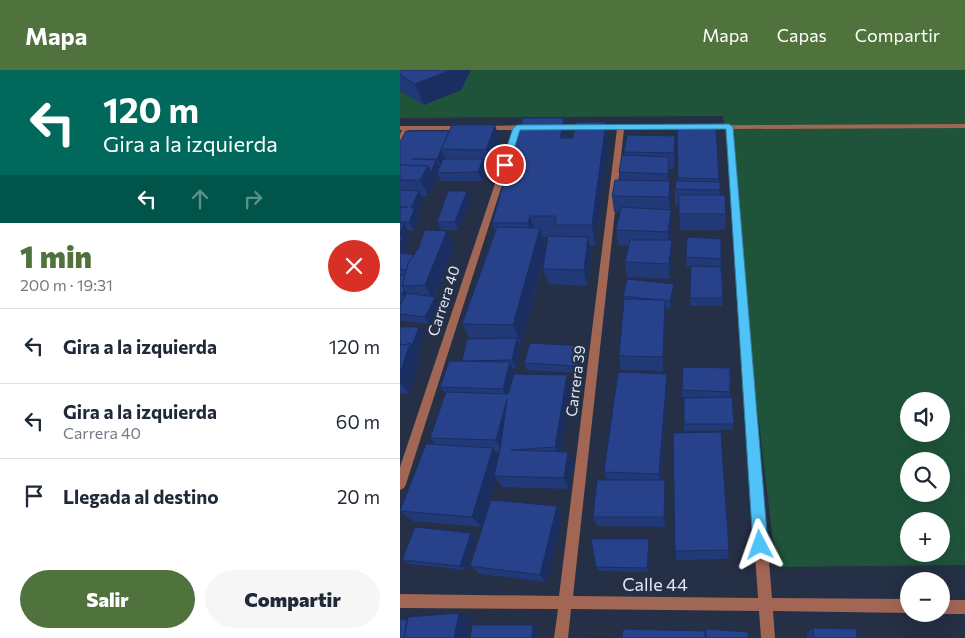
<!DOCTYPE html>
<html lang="es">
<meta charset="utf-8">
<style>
body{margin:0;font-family:Commissioner,sans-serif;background:#f6f6f7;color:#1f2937;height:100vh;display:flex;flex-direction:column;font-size:19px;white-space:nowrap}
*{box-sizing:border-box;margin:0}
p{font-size:16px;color:#747a83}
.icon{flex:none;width:28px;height:28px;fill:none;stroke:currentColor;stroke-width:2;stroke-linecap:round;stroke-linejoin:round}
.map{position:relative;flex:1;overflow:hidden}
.side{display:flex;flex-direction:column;background:#fff;width:400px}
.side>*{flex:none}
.guide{background:#00695c;color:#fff;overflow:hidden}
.buttons{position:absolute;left:500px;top:322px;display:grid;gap:10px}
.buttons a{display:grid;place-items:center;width:50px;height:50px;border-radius:50%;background:#fff;box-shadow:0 5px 20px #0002;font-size:25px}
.pin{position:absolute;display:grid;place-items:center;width:42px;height:42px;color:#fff;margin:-21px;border:2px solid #fff;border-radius:50%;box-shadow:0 1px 5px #0007}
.me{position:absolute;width:55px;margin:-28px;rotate:356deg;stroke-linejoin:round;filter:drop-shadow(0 0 4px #0008)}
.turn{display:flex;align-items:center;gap:18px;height:105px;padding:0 20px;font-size:22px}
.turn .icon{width:65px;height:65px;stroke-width:2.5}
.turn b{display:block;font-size:35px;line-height:42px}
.lanes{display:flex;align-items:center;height:48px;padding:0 20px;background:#0003;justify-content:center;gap:25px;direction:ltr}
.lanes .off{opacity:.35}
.round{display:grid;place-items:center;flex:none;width:52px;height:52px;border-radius:26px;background:#f6f6f7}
.headline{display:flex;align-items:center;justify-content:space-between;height:85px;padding:0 20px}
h1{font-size:30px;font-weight:800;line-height:38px;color:#50733e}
.cta{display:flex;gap:10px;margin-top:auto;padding:10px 20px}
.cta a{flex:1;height:58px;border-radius:30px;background:#50733e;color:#fff;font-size:20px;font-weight:800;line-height:58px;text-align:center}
.cta a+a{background:#f6f6f7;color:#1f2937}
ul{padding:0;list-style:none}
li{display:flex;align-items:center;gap:15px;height:75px;padding:0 20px;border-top:1px solid #e0e1e3}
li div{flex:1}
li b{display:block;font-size:19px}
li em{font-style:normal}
header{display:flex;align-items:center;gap:30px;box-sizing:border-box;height:70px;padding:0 25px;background:#50733e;color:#fff}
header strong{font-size:24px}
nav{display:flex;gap:28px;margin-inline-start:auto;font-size:18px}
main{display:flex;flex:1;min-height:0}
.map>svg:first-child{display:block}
</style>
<header>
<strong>Mapa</strong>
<nav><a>Mapa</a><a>Capas</a><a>Compartir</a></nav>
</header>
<main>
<section class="side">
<div class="guide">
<div class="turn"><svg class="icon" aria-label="left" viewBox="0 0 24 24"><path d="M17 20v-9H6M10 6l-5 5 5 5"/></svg><div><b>120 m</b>Gira a la izquierda</div></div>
<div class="lanes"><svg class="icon" aria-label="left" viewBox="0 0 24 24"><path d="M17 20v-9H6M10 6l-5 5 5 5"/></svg><svg class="icon off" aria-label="ahead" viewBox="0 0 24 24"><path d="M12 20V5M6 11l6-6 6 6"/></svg><svg class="icon off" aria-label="right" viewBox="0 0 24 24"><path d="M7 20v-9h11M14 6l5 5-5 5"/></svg></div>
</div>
<div class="headline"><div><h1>1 min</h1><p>200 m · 19:31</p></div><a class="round" style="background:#d93025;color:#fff"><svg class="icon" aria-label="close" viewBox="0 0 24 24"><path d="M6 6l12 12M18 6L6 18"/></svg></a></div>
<ul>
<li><svg class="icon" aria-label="left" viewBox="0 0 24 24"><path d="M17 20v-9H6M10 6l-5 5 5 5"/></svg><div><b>Gira a la izquierda</b></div><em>120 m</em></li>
<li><svg class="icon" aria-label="left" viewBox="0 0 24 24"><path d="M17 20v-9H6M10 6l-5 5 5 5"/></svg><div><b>Gira a la izquierda</b><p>Carrera 40</p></div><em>60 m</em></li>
<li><svg class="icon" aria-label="arrive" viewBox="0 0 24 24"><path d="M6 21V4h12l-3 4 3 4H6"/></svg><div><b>Llegada al destino</b></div><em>20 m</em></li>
</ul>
<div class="cta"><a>Salir</a><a>Compartir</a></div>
</section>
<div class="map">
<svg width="565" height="568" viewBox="0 0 565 568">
<rect width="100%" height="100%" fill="#252f45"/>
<path fill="#1f543b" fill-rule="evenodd" d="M 0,0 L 565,0 L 565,495 L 376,497 L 323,46 L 0,48 ZM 509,331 L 541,331 L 541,364 L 509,364 ZM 509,391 L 541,391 L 541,424 L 509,424 ZM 509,451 L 541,451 L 541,484 L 509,484 Z"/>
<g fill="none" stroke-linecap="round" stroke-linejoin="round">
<g fill="#a26655" fill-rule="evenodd">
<path d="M 565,54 L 565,58 L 333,59 L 372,528 L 509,529 L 509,543 L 373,541 L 375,568 L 361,568 L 359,541 L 171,539 L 168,568 L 154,568 L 158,539 L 0,538 L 0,524 L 159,526 L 217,59 L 153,59 L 149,57 L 151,56 ZM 224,59 L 326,59 L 358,528 L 173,526 Z"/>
<path d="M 134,55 L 138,57 L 136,58 L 120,59 L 6,414 L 4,418 L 0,420 L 0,397 L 113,60 L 83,60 L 79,58 L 83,56 Z"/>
<path d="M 0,56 L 64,56 L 68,58 L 64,60 L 9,60 L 3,73 L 0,73 L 0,64 L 2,60 L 0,60 Z"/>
<rect x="541" y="530" width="24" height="14"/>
</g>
</g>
<g fill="#223977" fill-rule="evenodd">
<path d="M 0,0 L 71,0 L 61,20 L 24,35 L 0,21 Z"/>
<path d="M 277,56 L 319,109 L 320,125 L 326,144 L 325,160 L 280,160 L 279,135 L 275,135 L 275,119 L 278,111 Z"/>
<path d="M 275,66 L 275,82 L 274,99 L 269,99 L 269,111 L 271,126 L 270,140 L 272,155 L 270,170 L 272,185 L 269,209 L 227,207 L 225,192 L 228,176 L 218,175 L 216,160 L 220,142 L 214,142 L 212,126 L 220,110 L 219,102 L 224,85 L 224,82 Z"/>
<path d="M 168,68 L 209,73 L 195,176 L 189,176 L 191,182 L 187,216 L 148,214 L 143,199 L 146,183 L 121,275 L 119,275 L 120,276 L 116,298 L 112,298 L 116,304 L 171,319 L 161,382 L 168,382 L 173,393 L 169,419 L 102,417 L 96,408 L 82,457 L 13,451 L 0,441 L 35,374 L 30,368 L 45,323 L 40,317 L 62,291 L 70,269 L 62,254 L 95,161 L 92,153 ZM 143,167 L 148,167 L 146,179 ZM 96,382 L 100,382 L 99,387 Z"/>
<path d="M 100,71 L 91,95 L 85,95 L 86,97 L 82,111 L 41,111 L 38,104 L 28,126 L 22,126 L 23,129 L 17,142 L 19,146 L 14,160 L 8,160 L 8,161 L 5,171 L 8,175 L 4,184 L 14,185 L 54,176 L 35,227 L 40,235 L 30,254 L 1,251 L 0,235 L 2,232 L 0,231 L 0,72 Z"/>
<path d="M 71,129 L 58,160 L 41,160 L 37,152 Z"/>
<path d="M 287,167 L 321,189 L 321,197 L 323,228 L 322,236 L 290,236 L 291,196 L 314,197 L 286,196 Z"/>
<path d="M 274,214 L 274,222 L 271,239 L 265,238 L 263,301 L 221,300 L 219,286 L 224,233 L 223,226 Z"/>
<path d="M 0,257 L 19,257 L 24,265 L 17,283 L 20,287 L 9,323 L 0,324 Z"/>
<path d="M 183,283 L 179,303 L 127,300 L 124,293 Z"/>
<path d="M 267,318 L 261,410 L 265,420 L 265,457 L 197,456 L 193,447 L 207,410 L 204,402 Z"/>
<path d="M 282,320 L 330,322 L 330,327 L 334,354 L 333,360 L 284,361 L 284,328 L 287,328 L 282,327 Z"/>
<path d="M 273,363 L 329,480 L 327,489 L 276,490 Z"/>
<path d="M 162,446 L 147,512 L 80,504 L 70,496 Z"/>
<path d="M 71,463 L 76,468 L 66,500 L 9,494 L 2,490 Z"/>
<path d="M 249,474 L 248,502 L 198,501 L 196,497 Z"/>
<path d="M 413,558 L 457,568 L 407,568 L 407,563 Z"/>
</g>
<g fill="#1b2e61">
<path d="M 51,0 L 71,0 L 61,20 L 24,35 L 15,14 Z"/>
<path d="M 164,48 L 169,70 L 160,68 Z"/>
<path d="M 206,52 L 209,73 L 195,176 L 192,155 Z"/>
<path d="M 95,55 L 100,71 L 91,95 L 86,80 Z"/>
<path d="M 275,66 L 275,82 L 274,99 L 274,83 Z"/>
<path d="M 41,80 L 45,88 L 41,97 L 37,89 Z"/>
<path d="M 269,87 L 269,103 L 268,119 L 268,104 Z"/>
<path d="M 83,89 L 86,97 L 82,111 L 78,102 Z"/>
<path d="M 36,90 L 40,99 L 37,103 L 38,104 L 35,111 L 28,126 L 20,110 L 28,96 Z"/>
<path d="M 270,111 L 271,126 L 270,143 L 269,127 Z"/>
<path d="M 19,121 L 23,129 L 17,142 L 19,146 L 14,160 L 9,152 L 11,138 Z"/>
<path d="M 67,121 L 71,129 L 58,160 L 55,152 Z"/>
<path d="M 271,140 L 272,155 L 269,178 L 268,162 Z"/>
<path d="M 130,146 L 136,167 L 134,174 L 128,153 Z"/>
<path d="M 4,153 L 8,161 L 5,171 L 8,175 L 2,191 L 0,188 L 0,164 Z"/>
<path d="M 140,158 L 146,180 L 121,275 L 113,255 Z"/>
<path d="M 47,161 L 54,176 L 33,230 L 25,215 Z"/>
<path d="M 188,167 L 191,182 L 187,216 L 184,200 Z"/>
<path d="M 272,170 L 272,185 L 269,209 L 269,194 Z"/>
<path d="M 274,214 L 274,222 L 271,239 L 270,231 Z"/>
<path d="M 4,220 L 10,228 L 7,232 L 2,224 Z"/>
<path d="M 35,227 L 40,235 L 30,254 L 25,247 Z"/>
<path d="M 265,230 L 266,245 L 263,301 L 263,287 Z"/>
<path d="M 19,257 L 24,265 L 17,283 L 20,287 L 9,323 L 0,313 L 0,303 L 10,273 Z"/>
<path d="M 117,268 L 120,276 L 116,298 L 112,290 Z"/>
<path d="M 181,276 L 183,283 L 179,303 L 177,296 Z"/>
<path d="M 110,292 L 116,306 L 110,332 L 103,319 Z"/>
<path d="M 267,304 L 267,318 L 260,415 L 259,404 Z"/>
<path d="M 167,305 L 171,319 L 160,389 L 155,377 Z"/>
<path d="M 107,329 L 103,382 L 96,370 Z"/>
<path d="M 93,378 L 101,390 L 94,406 L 96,408 L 82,457 L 72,447 Z"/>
<path d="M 168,382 L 173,393 L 169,419 L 164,408 Z"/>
<path d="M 265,410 L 265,457 L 264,447 Z"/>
<path d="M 157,436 L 162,446 L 147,512 L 140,505 Z"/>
<path d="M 71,463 L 76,468 L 66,500 L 60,496 Z"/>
<path d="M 249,469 L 249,474 L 248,502 L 247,498 Z"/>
<path d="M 59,543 L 70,549 L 66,568 L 54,568 Z"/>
<path d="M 133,555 L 137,557 L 136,568 L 132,568 Z"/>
</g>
<g fill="#27428a" stroke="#1b2e61">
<path d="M 0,0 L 51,0 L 15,14 L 0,5 Z"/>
<path d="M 123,48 L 164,48 L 160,68 L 173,68 L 176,52 L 206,52 L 192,155 L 155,155 L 156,146 L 130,146 L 128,153 L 92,153 Z"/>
<path d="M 52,55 L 95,55 L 86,80 L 41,79 Z"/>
<path d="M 277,56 L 316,59 L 319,109 L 278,108 Z"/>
<path d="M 6,61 L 49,61 L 37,89 L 12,89 L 36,90 L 31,102 L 28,96 L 0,95 L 0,72 Z"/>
<path d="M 227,65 L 275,66 L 274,83 L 224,82 Z"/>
<path d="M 222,85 L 269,87 L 268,104 L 219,102 Z"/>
<path d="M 43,89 L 83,89 L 78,102 L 37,103 Z"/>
<path d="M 0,95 L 28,96 L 20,110 L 0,110 Z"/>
<path d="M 215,110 L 270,111 L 269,127 L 212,126 Z"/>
<path d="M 276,111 L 320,112 L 320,120 L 275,119 Z"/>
<path d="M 0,120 L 19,121 L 11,138 L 15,138 L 9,152 L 0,152 L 0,138 L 8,137 L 0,137 Z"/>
<path d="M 48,121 L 67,121 L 55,152 L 37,152 Z"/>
<path d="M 279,125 L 325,125 L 326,144 L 279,144 Z"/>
<path d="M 221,137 L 271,140 L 268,162 L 216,160 Z"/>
<path d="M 0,153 L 4,153 L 0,164 Z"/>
<path d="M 97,157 L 140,158 L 113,255 L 62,254 Z"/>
<path d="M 25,160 L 47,161 L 25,215 L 2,216 L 8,193 L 18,179 Z"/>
<path d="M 148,166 L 188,167 L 184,200 L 143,199 Z"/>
<path d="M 0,167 L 3,167 L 0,174 Z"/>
<path d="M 287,167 L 321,169 L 321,189 L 286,187 Z"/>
<path d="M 230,170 L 272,170 L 269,194 L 225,192 Z"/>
<path d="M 0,183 L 14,185 L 8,193 L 7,200 L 0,199 Z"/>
<path d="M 291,196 L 321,197 L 323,228 L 290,228 Z"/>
<path d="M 0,205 L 5,206 L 2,216 L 4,220 L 2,224 L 0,224 Z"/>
<path d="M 227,209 L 274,214 L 270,231 L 223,226 Z"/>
<path d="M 7,223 L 35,227 L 25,247 L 0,244 L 0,235 Z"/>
<path d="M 224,229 L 265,230 L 263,287 L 219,286 Z"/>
<path d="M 0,257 L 19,257 L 12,275 L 10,273 L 5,275 L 0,274 Z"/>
<path d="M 117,268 L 112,290 L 62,291 L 67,269 Z"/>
<path d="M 10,273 L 0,303 L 0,274 L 5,275 Z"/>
<path d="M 130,273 L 181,276 L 177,296 L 124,293 Z"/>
<path d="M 49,291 L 110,292 L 103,319 L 40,317 Z"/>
<path d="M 283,297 L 330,298 L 330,322 L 282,320 Z"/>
<path d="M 218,302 L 267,304 L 259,404 L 204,402 Z"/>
<path d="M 114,304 L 167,305 L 155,377 L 111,380 L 168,382 L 164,408 L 94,406 L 100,380 L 107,329 L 96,370 L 30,368 L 46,322 L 108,324 Z"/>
<path d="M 332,327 L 334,354 L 284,354 L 284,328 Z"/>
<path d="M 321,362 L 329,480 L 275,481 L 273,363 Z"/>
<path d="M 26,374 L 93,378 L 72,447 L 0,441 Z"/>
<path d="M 197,410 L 265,410 L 264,447 L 193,447 Z"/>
<path d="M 91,430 L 157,436 L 140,505 L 70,496 Z"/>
<path d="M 15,457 L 71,463 L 60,496 L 2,490 Z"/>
<path d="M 191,469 L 249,469 L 247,498 L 196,497 Z"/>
<path d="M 59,543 L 54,568 L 4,568 L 8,547 Z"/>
<path d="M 0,549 L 7,550 L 4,568 L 0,568 Z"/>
<path d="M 72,555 L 133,555 L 132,568 L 70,568 Z"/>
<path d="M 413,558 L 456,559 L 457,568 L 414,568 Z"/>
<path d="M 223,559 L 305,561 L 305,568 L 222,568 Z"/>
<path d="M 306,559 L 348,562 L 348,568 L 306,568 Z"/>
<path d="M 183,567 L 215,568 L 183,568 Z"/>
</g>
<path fill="#4fc3f7" stroke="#337fa1" d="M 329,54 L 333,57 L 368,475 L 366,480 L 360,482 L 355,480 L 353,475 L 326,59 L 120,60 L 109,95 L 105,98 L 101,95 L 113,58 L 117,55 Z"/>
<g text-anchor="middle" stroke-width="5" stroke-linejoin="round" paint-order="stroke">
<g font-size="15" fill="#e1e8f6" stroke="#252f45">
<text transform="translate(44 231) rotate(-72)" y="5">Carrera 40</text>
<text transform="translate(176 311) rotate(-83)" y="5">Carrera 39</text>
</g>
<g font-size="18" fill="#e1e8f6" stroke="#252f45">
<text x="255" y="521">Calle 44</text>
</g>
</g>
</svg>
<div class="buttons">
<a><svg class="icon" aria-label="sound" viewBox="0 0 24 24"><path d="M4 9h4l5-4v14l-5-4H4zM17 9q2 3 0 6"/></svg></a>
<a><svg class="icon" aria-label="search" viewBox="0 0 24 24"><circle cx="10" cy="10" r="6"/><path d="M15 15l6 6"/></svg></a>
<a>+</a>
<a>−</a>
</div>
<div class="pin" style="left:105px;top:95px;background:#d93025"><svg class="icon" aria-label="arrive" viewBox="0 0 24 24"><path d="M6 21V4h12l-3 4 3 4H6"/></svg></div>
<svg class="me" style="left:360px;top:475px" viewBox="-20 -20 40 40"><path d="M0-17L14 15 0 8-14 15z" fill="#4fc3f7" stroke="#fff" stroke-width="4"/></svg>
</div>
</main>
